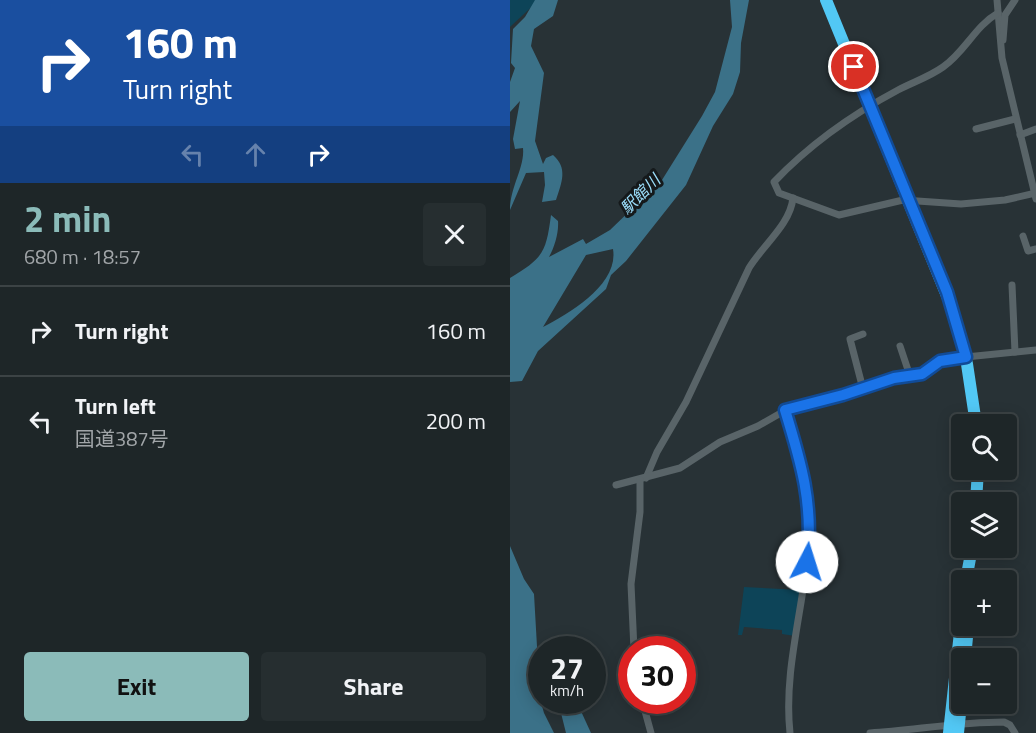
<!DOCTYPE html>
<meta charset="utf-8">
<style>
body{margin:0;font-family:"Titillium Web","Noto Sans JP",sans-serif;background:#262e30;color:#f1f3f6;height:100vh;display:flex;flex-direction:column;font-size:22px;white-space:nowrap}
*{box-sizing:border-box;margin:0}
p{font-size:20px;color:#a1a5a8}
.icon{flex:none;width:33px;height:33px;fill:none;stroke:currentColor;stroke-width:2;stroke-linecap:round;stroke-linejoin:round}
.map{position:relative;flex:1;overflow:hidden}
.panel{display:flex;flex-direction:column;background:#1e2628;width:510px}
.panel>*{flex:none}
.guide{background:#1a4fa0;color:#fff;overflow:hidden}
.fabs{position:absolute;left:441px;top:414px;display:grid;gap:12px}
.fabs a{display:grid;place-items:center;width:66px;height:66px;border-radius:6px;background:#1e2628;box-shadow:0 3px 15px #0003,0 0 0 2px #3c4345;font-size:30px}
.speed{position:absolute;left:18px;top:636px;display:flex;gap:12px;font-size:30px;font-weight:700;text-align:center}
.speed>*{display:grid;place-content:center;width:78px;height:78px;border-radius:50%;background:#1e2628;box-shadow:0 3px 15px #0003,0 0 0 2px #3c4345;line-height:1}
.speed small{font-size:15px;font-weight:400}
.speed .limit{border:9px solid #d22;background:#fff;color:#111}
.pin{position:absolute;display:grid;place-items:center;width:51px;height:51px;color:#fff;margin:-26px;border:3px solid #fff;border-radius:50%;box-shadow:0 2px 6px #0007}
.me{position:absolute;width:66px;margin:-33px;rotate:5deg;stroke-linejoin:round;filter:drop-shadow(0 0 4px #0008)}
.turn{display:flex;align-items:center;gap:21px;height:126px;padding:0 24px;font-size:27px}
.turn .icon{width:78px;height:78px;stroke-width:2.5}
.turn b{display:block;font-size:42px;line-height:51px}
.lanes{display:flex;align-items:center;height:57px;padding:0 24px;background:#0003;justify-content:center;gap:30px;direction:ltr}
.lanes .off{opacity:.35}
.round{display:grid;place-items:center;flex:none;width:63px;height:63px;border-radius:6px;background:#262e30}
.overview{display:flex;align-items:center;justify-content:space-between;height:102px;padding:0 24px}
h1{font-size:36px;font-weight:700;line-height:45px;color:#8bbbb9}
.primary-button{display:flex;gap:12px;margin-top:auto;padding:12px 24px}
.primary-button a{flex:1;height:69px;border-radius:6px;background:#8bbbb9;color:#111;font-size:24px;font-weight:700;line-height:69px;text-align:center}
.primary-button a+a{background:#262e30;color:#f1f3f6}
ul{padding:0;list-style:none}
li{display:flex;align-items:center;gap:18px;height:90px;padding:0 24px;border-top:2px solid #3c4345}
li div{flex:1}
li b{display:block;font-size:22px}
li em{font-style:normal}
main{display:flex;flex:1;min-height:0}
.map>svg:first-child{display:block}
</style>
<main>
<section class="panel">
<div class="guide">
<div class="turn"><svg class="icon" aria-label="right" viewBox="0 0 24 24"><path d="M7 20v-9h11M14 6l5 5-5 5"/></svg><div><b>160 m</b>Turn right</div></div>
<div class="lanes"><svg class="icon off" aria-label="left" viewBox="0 0 24 24"><path d="M17 20v-9H6M10 6l-5 5 5 5"/></svg><svg class="icon off" aria-label="ahead" viewBox="0 0 24 24"><path d="M12 20V5M6 11l6-6 6 6"/></svg><svg class="icon" aria-label="right" viewBox="0 0 24 24"><path d="M7 20v-9h11M14 6l5 5-5 5"/></svg></div>
</div>
<div class="overview"><div><h1>2 min</h1><p>680 m · 18:57</p></div><a class="round"><svg class="icon" aria-label="close" viewBox="0 0 24 24"><path d="M6 6l12 12M18 6L6 18"/></svg></a></div>
<ul>
<li><svg class="icon" aria-label="right" viewBox="0 0 24 24"><path d="M7 20v-9h11M14 6l5 5-5 5"/></svg><div><b>Turn right</b></div><em>160 m</em></li>
<li><svg class="icon" aria-label="left" viewBox="0 0 24 24"><path d="M17 20v-9H6M10 6l-5 5 5 5"/></svg><div><b>Turn left</b><p>国道387号</p></div><em>200 m</em></li>
</ul>
<div class="primary-button"><a>Exit</a><a>Share</a></div>
</section>
<div class="map">
<svg width="526" height="733" viewBox="0 0 526 733">
<rect width="100%" height="100%" fill="#283236"/>
<g fill="#0d4458">
<path d="M 0,0 L 29,0 L 0,27 Z"/>
<path d="M 234,587 L 290,590 L 285,636 L 272,634 L 272,630 L 234,627 L 232,635 L 228,635 Z"/>
</g>
<g fill="#3b7188" fill-rule="evenodd">
<path d="M 25,0 L 48,0 L 43,16 L 24,29 L 21,46 L 34,73 L 25,141 L 33,164 L 36,158 L 43,155 C 58,168 52,182 46,200 L 32,202 L 35,185 L 34,172 L 16,173 L 0,210 C 0,187 15,167 13,148 L 5,149 L 3,139 L 10,101 L 0,112 L 0,82 L 5,68 L 1,63 L 3,29 L 15,17 Z"/>
<path d="M 220,0 L 239,0 L 231,43 L 230,72 L 223,94 L 203,126 L 176,185 L 116,261 L 101,275 L 96,289 L 28,351 L 12,381 L 0,382 L 0,278 C 33,258 36,253 41,215 L 48,221 C 49,233 44,248 39,257 L 73,239 L 76,244 L 100,230 L 152,180 L 192,116 L 205,92 L 222,27 ZM 103,249 C 109,284 60,313 33,327 L 76,255 Z"/>
<path d="M 0,546 L 14,579 L 24,594 L 30,699 L 34,713 L 44,733 L 0,733 Z"/>
<path d="M 57,708 L 70,709 L 81,733 L 56,733 L 51,713 Z"/>
</g>
<g fill="none" stroke-linecap="round" stroke-linejoin="round">
<g stroke="#596468" stroke-width="7">
<path d="M 487,0 L 492,58 L 526,199"/>
<path d="M 488,13 C 465,26 455,52 433,67 C 419,77 403,82 388,90 C 343,114 299,145 264,182 L 269,193 L 329,215 L 393,200 L 451,204 L 495,200 L 526,193"/>
<path d="M 493,40 L 495,15 L 505,0"/>
<path d="M 466,129 L 505,119"/>
<path d="M 510,135 L 526,129"/>
<path d="M 513,236 L 518,251 L 526,249"/>
<path d="M 502,285 L 505,352"/>
<path d="M 353,334 L 340,339 L 353,389"/>
<path d="M 390,346 L 400,376"/>
<path d="M 275,409 C 289,453 301,494 299,540 C 295,604 273,669 280,733"/>
<path d="M 136,478 L 147,452 L 176,402 L 239,268 C 253,245 280,225 283,198"/>
<path d="M 106,485 L 170,468 L 210,442 L 248,426 L 283,406 L 333,395 L 384,378 L 412,374 L 436,359 L 526,350"/>
<path d="M 124,650 L 121,584 L 130,512 L 130,480"/>
<path d="M 132,700 L 141,733"/>
<path d="M 360,733 C 405,730 449,722 494,722 L 500,725 L 505,733"/>
</g>
<g stroke="#52c8f5" stroke-width="12">
<path d="M 316,0 L 442,308 L 457,364 L 466,424"/>
<path d="M 466,502 L 468,470"/>
<path d="M 456,580 L 462,548"/>
<path d="M 455,658 L 458,627"/>
<path d="M 439,733 L 452,614"/>
<path d="M 448,733 L 452,694"/>
</g>
</g>
<g fill="none" stroke-linecap="round" stroke-linejoin="round">
<defs>
<path id="route" d="M 297,562 C 304,505 291,462 275,410 L 333,395 L 384,378 L 412,374 L 430,361 L 456,357 L 437,292 L 344,67"/>
</defs>
<use href="#route" stroke="#114b97" stroke-width="15"/>
<use href="#route" stroke="#1a73e8" stroke-width="10"/>
</g>
<g text-anchor="middle" stroke-width="6" stroke-linejoin="round" paint-order="stroke">
<g font-size="16" font-style="italic" fill="#9de0fd" stroke="#15191b">
<text transform="translate(130 194) rotate(-45)" y="6">駅館川</text>
</g>
</g>
</svg>
<div class="fabs">
<a><svg class="icon" aria-label="search" viewBox="0 0 24 24"><circle cx="10" cy="10" r="6"/><path d="M15 15l6 6"/></svg></a>
<a><svg class="icon" aria-label="layers" viewBox="0 0 24 24"><path d="M12 4l9 5-9 5-9-5zM3 14l9 5 9-5"/></svg></a>
<a>+</a>
<a>−</a>
</div>
<div class="speed"><div>27<small>km/h</small></div><div class="limit">30</div></div>
<div class="pin" style="left:344px;top:67px;background:#d93025"><svg class="icon" aria-label="arrive" viewBox="0 0 24 24"><path d="M6 21V4h12l-3 4 3 4H6"/></svg></div>
<svg class="me" style="left:297px;top:562px" viewBox="-20 -20 40 40"><circle r="19" fill="#fff"/><path d="M0-13L10 11 0 6-10 11z" fill="#1a73e8"/></svg>
</div>
</main>
